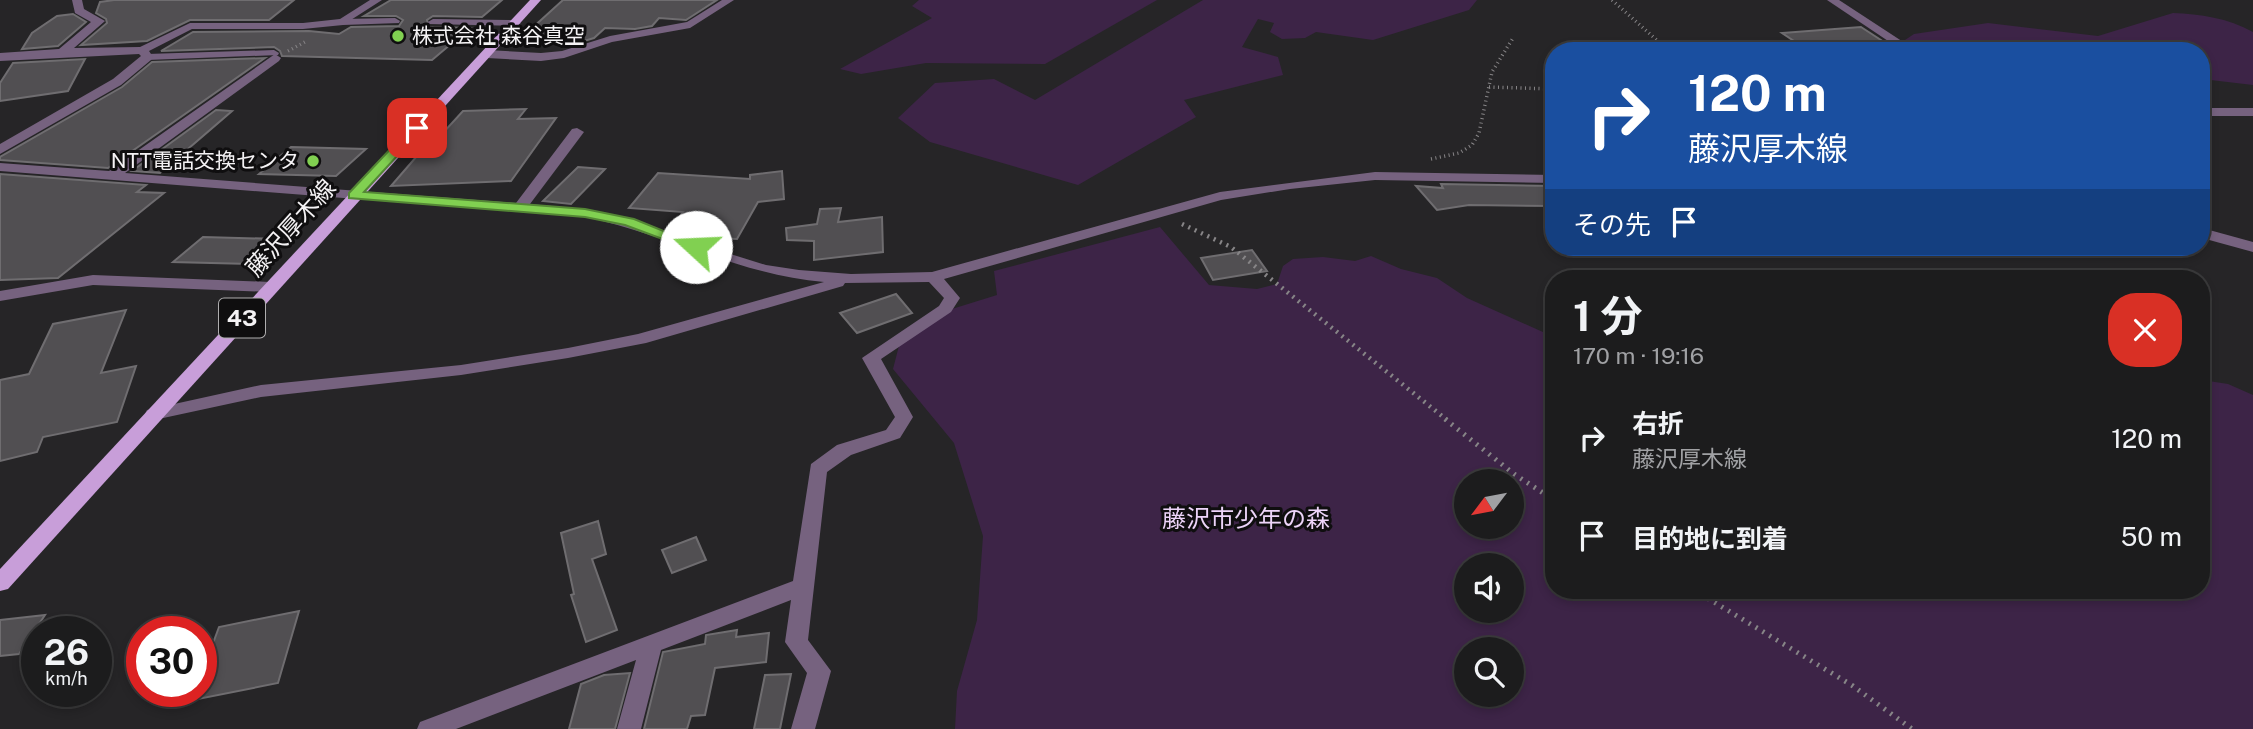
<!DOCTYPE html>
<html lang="ja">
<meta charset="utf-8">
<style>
body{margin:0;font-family:"Public Sans","Noto Sans JP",sans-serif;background:#29292a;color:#f1f3f6;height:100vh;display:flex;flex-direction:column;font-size:26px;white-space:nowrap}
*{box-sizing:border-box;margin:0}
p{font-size:23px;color:#a0a1a4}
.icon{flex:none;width:38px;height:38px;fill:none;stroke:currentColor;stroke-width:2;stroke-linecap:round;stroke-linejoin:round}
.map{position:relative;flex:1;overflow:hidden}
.sheet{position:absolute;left:1545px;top:270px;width:665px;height:329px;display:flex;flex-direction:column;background:#1c1c1d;border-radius:28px;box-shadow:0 4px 10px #0003,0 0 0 2px #3a3a3b}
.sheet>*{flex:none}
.guide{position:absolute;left:1545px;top:42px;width:665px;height:214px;border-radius:28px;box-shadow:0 4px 10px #0003,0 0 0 2px #3a3a3b;background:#1a4fa0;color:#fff;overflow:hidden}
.needle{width:46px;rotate:238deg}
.fabs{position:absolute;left:1454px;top:469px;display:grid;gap:14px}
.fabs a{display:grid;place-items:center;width:70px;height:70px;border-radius:50%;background:#1c1c1d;box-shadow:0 4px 10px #0003,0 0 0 2px #3a3a3b;font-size:35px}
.speed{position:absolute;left:21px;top:616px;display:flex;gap:14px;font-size:35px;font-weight:700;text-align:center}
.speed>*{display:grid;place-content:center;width:91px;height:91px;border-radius:50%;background:#1c1c1d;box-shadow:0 4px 10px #0003,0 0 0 2px #3a3a3b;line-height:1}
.speed small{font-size:18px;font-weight:400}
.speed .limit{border:10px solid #d22;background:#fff;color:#111}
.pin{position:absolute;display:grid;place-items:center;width:60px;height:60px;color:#fff;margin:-30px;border-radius:14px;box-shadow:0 4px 10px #0006}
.me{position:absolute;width:77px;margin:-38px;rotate:290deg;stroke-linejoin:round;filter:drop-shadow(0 0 5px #0008)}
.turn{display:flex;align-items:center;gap:24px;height:147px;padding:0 28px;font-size:32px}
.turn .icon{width:91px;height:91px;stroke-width:2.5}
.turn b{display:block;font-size:49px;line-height:60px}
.then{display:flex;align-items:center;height:66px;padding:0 28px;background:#0003;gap:14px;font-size:26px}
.round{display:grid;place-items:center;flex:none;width:74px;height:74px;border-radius:28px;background:#29292a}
.head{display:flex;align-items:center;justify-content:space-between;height:119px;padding:0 28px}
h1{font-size:42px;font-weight:700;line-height:52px}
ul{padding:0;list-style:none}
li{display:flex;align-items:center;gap:21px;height:98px;padding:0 28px}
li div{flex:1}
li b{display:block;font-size:26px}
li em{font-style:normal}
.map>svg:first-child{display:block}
</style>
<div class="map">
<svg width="2253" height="729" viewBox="0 0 2253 729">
<rect width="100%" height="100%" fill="#262527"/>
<g fill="#3d2447" fill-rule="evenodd">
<path d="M 919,0 L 1157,0 L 1045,64 L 926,63 L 861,74 L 840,69 L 932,18 L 912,6 Z"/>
<path d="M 1203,0 L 1477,0 L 1469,10 L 1373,40 L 1316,32 L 1305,38 L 1282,39 L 1270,32 L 1274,23 L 1258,19 L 1242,47 L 1278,57 L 1283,75 L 1184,100 L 1196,117 L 1078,185 L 930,142 L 898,118 L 935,83 L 994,79 L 1035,100 Z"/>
<path d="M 2173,13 C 2200,14 2228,18 2253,32 L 2253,85 L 2202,79 L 2202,51 L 1911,51 L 1902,42 L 1914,34 L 1988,23 L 2098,36 Z"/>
<path d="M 1160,227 L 1209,285 L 1257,289 L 1277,284 L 1283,266 L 1293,259 L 1323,257 L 1355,261 L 1371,256 L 1401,269 L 1437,278 L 1467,298 L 1554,337 L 1554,590 L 2202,590 L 2202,380 L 2228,384 L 2253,395 L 2253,729 L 955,729 L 957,691 L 977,620 L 983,536 L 954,443 L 893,369 L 901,338 L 952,309 L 997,295 L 994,271 ZM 1466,481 L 1512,481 L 1512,527 L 1466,527 ZM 1466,565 L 1512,565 L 1512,611 L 1466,611 ZM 1466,649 L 1512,649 L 1512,695 L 1466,695 Z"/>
</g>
<g fill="#514f52" stroke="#6f6d70" stroke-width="2">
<path d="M 114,0 L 294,0 L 269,20 L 190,20 L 147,41 L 81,45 L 107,23 L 106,19 L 96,13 L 100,2 Z"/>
<path d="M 391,0 L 502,0 L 482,17 L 433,16 L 427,20 L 429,27 L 470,28 L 432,60 L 282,56 L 280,51 L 274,47 L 161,51 L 193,32 L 309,31 L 339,34 L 351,27 L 399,26 L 403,20 L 396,16 L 364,16 Z"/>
<path d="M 563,0 L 717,0 L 686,20 L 659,18 L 652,26 L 635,29 L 605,28 L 594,38 L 584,41 L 520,39 Z"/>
<path d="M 73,14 L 86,22 L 58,46 L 22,49 L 32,33 L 57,16 Z"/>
<path d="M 1861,27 L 1890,46 L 1809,51 L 1782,33 Z"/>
<path d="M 265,58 L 108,168 L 0,160 L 0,157 L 122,87 L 152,62 Z"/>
<path d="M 85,59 L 68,91 L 0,101 L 0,83 L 13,63 Z"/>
<path d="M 526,109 L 518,119 L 556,118 L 511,181 L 391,186 L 436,134 L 442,134 L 463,111 Z"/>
<path d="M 216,110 L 232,111 L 160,173 L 132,171 Z"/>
<path d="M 291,147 L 366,149 L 336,176 L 259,174 Z"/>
<path d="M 578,167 L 605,169 L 571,204 L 543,201 Z"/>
<path d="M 782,171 L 784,199 L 758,202 L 737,239 L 709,238 L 713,231 L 671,229 L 683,212 L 629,208 L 658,173 L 750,179 L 750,175 Z"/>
<path d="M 0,174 L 146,185 L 137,192 L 164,193 L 58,278 L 0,280 Z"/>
<path d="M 1441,184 L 1554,186 L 1554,206 L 1469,205 L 1437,210 L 1416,186 L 1443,188 Z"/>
<path d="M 841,208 L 838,222 L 882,217 L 883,252 L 814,260 L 814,241 L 787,240 L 786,228 L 817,224 L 820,209 Z"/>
<path d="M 203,237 L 279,239 L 251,264 L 173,262 Z"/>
<path d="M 1252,250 L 1267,271 L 1213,280 L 1201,258 Z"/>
<path d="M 896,294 L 912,313 L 857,333 L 840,313 Z"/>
<path d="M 126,310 L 101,373 L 136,366 L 117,422 L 43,437 L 37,452 L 0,461 L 0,380 L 29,374 L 53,324 Z"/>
<path d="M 598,521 L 606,554 L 592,559 L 617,630 L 586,642 L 571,595 L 574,594 L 561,533 Z"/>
<path d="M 696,537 L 706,560 L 672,573 L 662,550 Z"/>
<path d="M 299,611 L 278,683 L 193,700 L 196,691 L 201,691 L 201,676 L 219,627 Z"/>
<path d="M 45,615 L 19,654 L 0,656 L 0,620 Z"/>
<path d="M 737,630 L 736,637 L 769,633 L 766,662 L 715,668 L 705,715 L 691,716 L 687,729 L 644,729 L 663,652 L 705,644 L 706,635 Z"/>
<path d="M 630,673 L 615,729 L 569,729 L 581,684 L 604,675 Z"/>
<path d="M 791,674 L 780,729 L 754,729 L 765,675 Z"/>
</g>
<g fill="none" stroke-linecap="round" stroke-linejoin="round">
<g stroke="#878587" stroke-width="3.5" stroke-dasharray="1 3.5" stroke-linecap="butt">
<path d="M 1612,0 L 1669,51"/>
<path d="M 288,51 L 305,42"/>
<path d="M 1489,87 L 1554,89"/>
<path d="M 1431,159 L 1459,153 L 1472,145 L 1479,133 L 1492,72 L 1513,38"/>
</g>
<path stroke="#878587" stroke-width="4.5" stroke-dasharray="2 5" stroke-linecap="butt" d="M 1182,224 L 1231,247 L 1447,420"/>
<g stroke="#878587" stroke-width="5" stroke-dasharray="2 6" stroke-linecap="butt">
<path d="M 1445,419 L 1514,474 L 1554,500"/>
<path d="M 1694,590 L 1853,686 L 1912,729"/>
</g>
<g fill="#76627f" fill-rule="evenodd">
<path d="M 395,18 L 400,21 L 399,23 L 343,25 L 338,22 L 343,19 Z"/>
<path d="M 433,19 L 516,20 L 521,23 L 516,26 L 429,24 L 428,22 Z"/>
<path d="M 274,50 L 279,53 L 278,55 L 147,60 L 142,57 L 147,54 Z"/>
</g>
<g fill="#76627f" fill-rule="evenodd">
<path d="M 72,0 L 82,0 L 84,9 L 105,21 L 74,48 L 140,47 L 190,23 L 303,23 L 340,19 L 370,0 L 382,0 L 343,25 L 303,29 L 192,29 L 149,51 L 153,57 L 151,60 L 121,85 L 0,154 L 0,144 L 113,79 L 141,56 L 139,54 L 0,61 L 0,53 L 59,49 L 91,22 L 75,13 Z"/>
<path d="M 722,0 L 734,0 L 690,28 L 612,42 L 564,58 L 541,61 L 487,58 L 481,54 L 487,50 L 541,53 L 562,51 L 610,36 L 687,22 Z"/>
<path d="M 1827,0 L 1839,0 L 1917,51 L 1903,51 Z"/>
<path d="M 275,54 L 281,58 L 279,61 L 125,173 L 516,203 L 572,129 L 577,128 L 584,132 L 530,204 L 585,209 L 629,218 L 724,252 L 766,265 L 799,270 L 851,274 L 932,272 L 1220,192 L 1375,172 L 1554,175 L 1554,183 L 1375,180 L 1290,189 L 1221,200 L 944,279 L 960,298 L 951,312 L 881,359 L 913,417 L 900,438 L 851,455 L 827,472 L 808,640 L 831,671 L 815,729 L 791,729 L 807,673 L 785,642 L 791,600 L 661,650 L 641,729 L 617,729 L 636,660 L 456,729 L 417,729 L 420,722 L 793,581 L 811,464 L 837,445 L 886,430 L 895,417 L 862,358 L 939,306 L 944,298 L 929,282 L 845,283 L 843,286 L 646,343 L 568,358 L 461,375 L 261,397 L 154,420 L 147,418 L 145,414 L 147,410 L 261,385 L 461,365 L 568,348 L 638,334 L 824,282 C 740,275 667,234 585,217 L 0,171 L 0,163 L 109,171 Z"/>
<rect x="2202" y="108" width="51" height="8"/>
<path d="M 2202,228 L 2253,242 L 2253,252 L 2202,238 Z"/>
<path d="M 93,275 L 270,282 L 278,287 L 270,292 L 93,285 L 0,301 L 0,291 Z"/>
</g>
<path fill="#c89ed9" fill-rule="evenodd" d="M 530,0 L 541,0 L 8,589 L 0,591 L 0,569 Z"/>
</g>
<path fill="#81d051" stroke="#548735" stroke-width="2" d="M 417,124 L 421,125 L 421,130 L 364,192 L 585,209 L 634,219 L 703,247 L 701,250 L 692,250 L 625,225 L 585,217 L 349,198 L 349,193 L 413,125 Z"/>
<g fill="#81d051" stroke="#0f0e0f" stroke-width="2.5">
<circle cx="398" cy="36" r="7"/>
<circle cx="313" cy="161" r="7"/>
</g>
<g text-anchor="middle" stroke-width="6" stroke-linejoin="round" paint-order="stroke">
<g font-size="21" fill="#f4f2f4" stroke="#0f0e0f" text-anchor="start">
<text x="412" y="43">株式会社 森谷真空</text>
<text x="299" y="168" text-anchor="end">NTT電話交換センタ</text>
</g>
<rect fill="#0f0e0f" stroke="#afaeaf" stroke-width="2" x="219" y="298.5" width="46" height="39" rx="5"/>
<g font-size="23" font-weight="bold" fill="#f4f2f4">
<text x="242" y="326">43</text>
</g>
<g font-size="24" fill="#f4f2f4" stroke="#0f0e0f">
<text transform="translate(291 228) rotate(-48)" y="8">藤沢厚木線</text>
</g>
<g font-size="24" fill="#edd4f9" stroke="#0f0e0f">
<text x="1246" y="527">藤沢市少年の森</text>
</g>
</g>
</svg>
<div class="fabs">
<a><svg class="needle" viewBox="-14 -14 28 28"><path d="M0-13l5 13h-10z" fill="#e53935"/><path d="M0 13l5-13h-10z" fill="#a0a1a4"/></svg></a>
<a><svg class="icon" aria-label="sound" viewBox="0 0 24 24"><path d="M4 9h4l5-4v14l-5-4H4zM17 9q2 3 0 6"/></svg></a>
<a><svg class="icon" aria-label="search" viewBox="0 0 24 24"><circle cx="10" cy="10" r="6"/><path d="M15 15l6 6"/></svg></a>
</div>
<div class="speed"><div>26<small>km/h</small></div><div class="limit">30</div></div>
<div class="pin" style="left:417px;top:128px;background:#d93025"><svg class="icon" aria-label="arrive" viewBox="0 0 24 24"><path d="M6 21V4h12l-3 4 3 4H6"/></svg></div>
<svg class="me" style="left:696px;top:247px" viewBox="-20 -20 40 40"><circle r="19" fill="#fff"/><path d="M0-13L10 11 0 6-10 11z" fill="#81d051"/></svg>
<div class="guide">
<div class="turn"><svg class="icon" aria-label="right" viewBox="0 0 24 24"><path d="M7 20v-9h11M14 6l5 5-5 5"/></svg><div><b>120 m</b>藤沢厚木線</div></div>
<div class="then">その先<svg class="icon" aria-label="arrive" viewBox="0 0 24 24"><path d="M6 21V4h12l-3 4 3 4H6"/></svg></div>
</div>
<section class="sheet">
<div class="head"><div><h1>1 分</h1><p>170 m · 19:16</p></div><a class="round" style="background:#d93025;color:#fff"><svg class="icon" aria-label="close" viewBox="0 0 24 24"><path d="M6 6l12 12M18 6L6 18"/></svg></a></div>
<ul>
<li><svg class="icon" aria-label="right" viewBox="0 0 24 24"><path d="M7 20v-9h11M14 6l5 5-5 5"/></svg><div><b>右折</b><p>藤沢厚木線</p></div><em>120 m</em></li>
<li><svg class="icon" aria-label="arrive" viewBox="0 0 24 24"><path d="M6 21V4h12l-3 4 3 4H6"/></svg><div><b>目的地に到着</b></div><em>50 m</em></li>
</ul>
</section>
</div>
